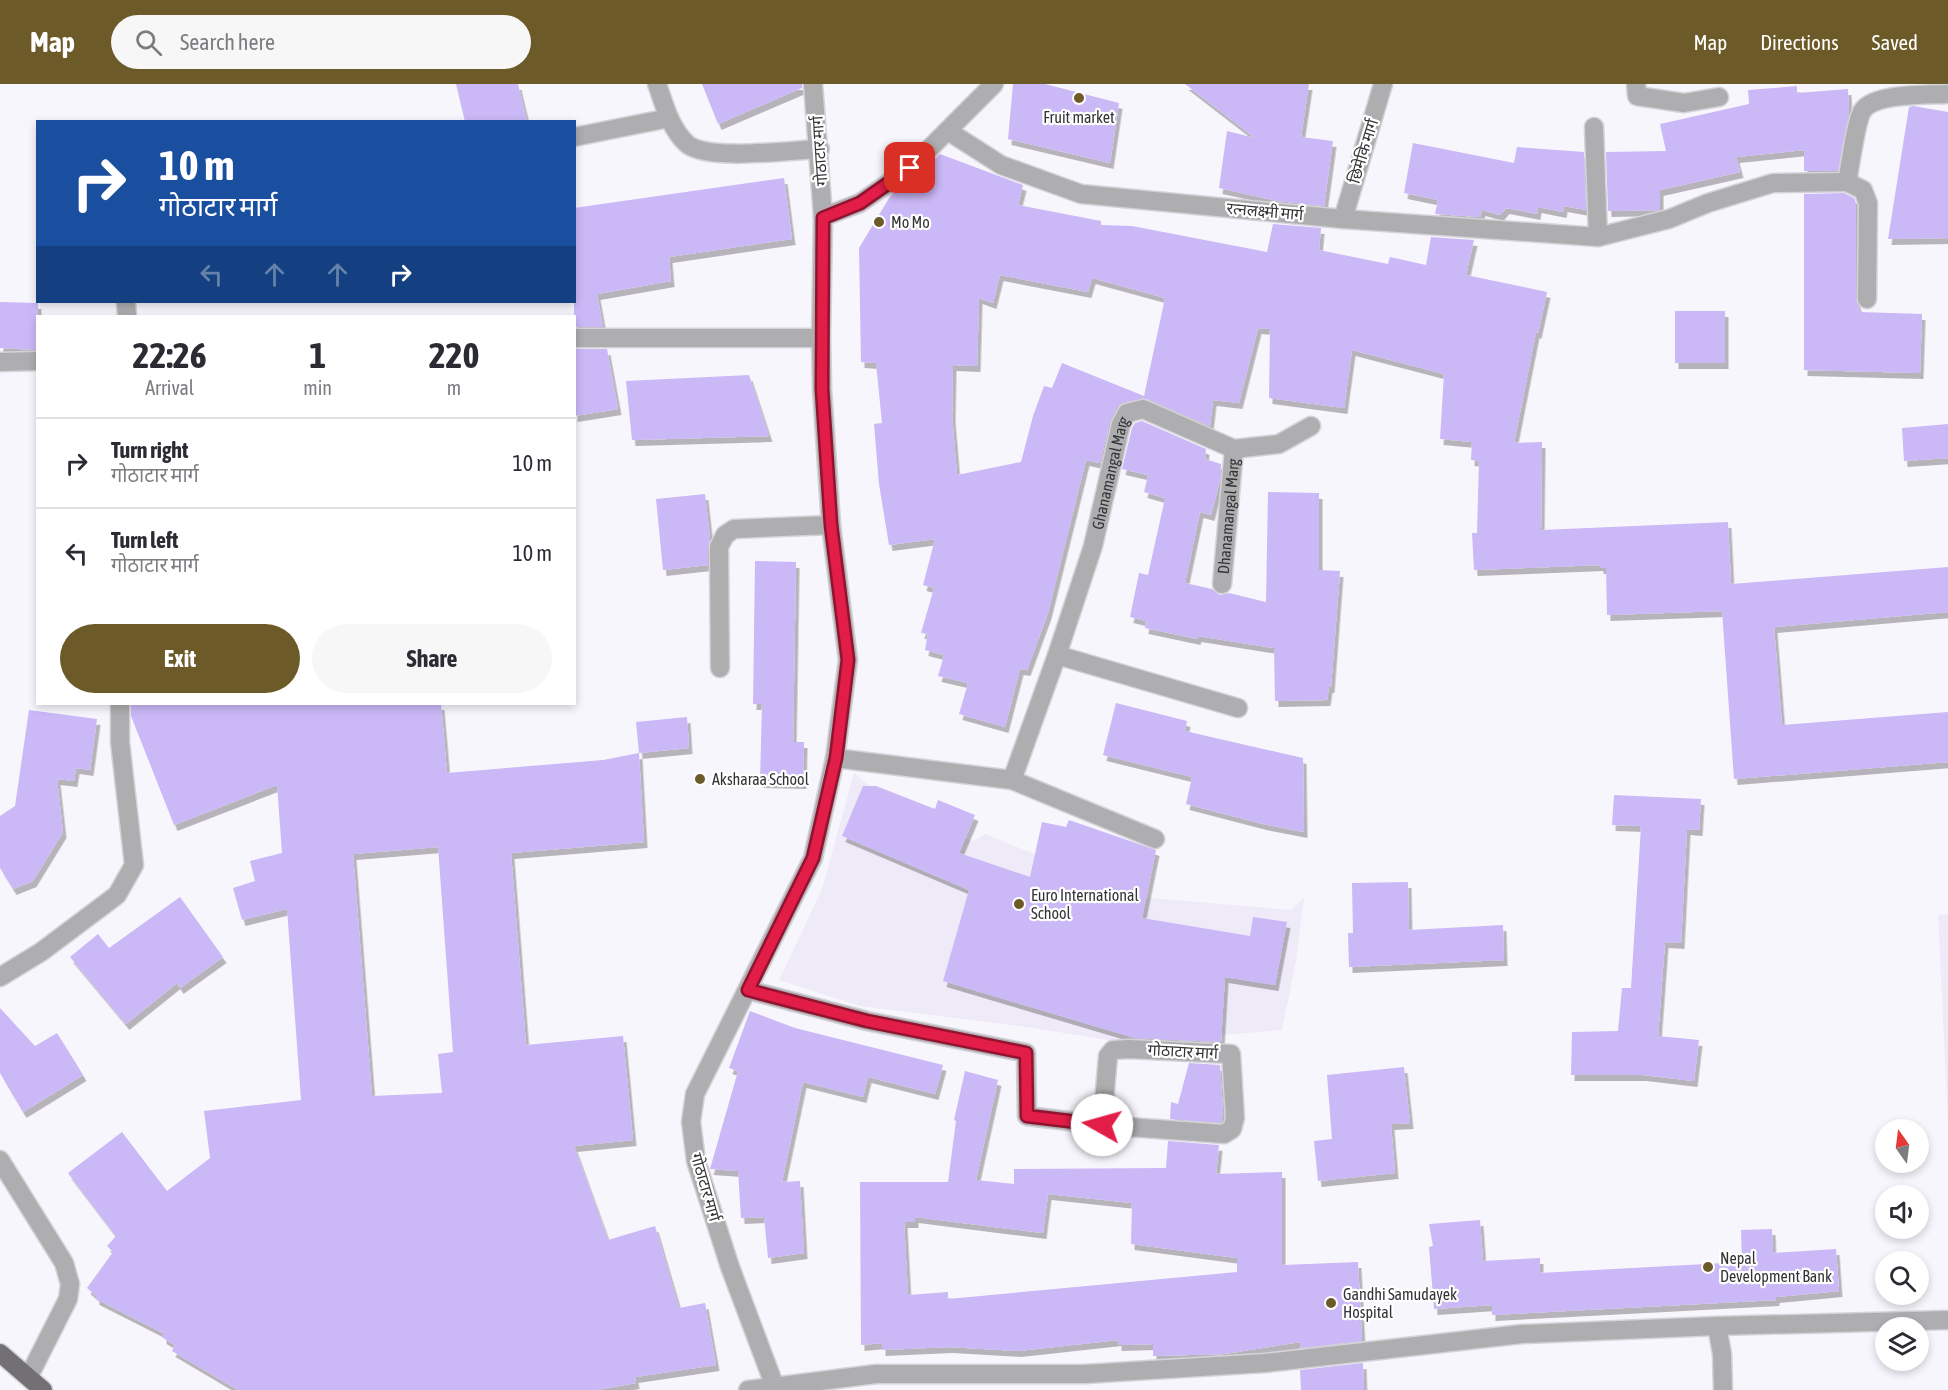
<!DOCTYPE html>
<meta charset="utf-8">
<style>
body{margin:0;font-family:"Asap Condensed","Noto Sans Devanagari",sans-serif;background:#f7f7f7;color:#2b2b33;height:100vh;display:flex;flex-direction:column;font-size:22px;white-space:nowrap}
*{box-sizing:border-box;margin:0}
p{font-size:20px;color:#7c7c81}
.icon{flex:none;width:33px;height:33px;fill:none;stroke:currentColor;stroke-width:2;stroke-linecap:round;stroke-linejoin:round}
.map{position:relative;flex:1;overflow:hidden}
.sheet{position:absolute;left:36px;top:231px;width:540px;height:390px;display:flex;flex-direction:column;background:#fff;border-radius:0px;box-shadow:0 3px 9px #0003}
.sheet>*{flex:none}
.banner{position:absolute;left:36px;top:36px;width:540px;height:183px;border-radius:0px;box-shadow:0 3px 9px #0003;background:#1a4fa0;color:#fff;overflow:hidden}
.needle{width:39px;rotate:346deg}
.fabs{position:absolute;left:1875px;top:1035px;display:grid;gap:12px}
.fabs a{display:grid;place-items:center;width:54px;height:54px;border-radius:50%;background:#fff;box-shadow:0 3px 9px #0003;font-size:30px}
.pin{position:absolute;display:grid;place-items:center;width:51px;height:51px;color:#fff;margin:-26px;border-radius:12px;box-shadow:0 3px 9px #0006}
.me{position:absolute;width:66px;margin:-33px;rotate:277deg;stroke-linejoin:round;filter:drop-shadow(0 0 4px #0008)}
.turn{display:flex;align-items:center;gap:21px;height:126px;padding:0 24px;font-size:27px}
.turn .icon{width:78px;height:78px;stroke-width:2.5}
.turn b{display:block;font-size:42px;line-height:51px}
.lanes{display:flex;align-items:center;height:57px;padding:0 24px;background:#0003;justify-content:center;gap:30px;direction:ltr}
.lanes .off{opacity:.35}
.eta{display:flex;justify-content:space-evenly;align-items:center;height:102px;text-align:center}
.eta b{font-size:36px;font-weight:700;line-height:42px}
.cta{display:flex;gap:12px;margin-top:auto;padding:12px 24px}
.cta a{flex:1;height:69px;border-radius:36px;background:#6d5a29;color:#fff;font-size:24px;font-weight:700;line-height:69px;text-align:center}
.cta a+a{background:#f7f7f7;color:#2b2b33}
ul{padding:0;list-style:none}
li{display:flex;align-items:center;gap:18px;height:90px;padding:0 24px;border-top:2px solid #e1e1e2}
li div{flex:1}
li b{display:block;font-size:22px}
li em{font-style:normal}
header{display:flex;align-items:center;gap:36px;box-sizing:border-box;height:84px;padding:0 30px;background:#6d5a29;color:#fff}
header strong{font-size:28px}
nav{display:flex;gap:33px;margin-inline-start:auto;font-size:21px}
.search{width:420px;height:54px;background:#f7f7f7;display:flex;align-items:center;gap:15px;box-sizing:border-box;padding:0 21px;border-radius:33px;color:#7c7c81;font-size:22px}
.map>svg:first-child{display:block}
</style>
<header>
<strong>Map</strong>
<div class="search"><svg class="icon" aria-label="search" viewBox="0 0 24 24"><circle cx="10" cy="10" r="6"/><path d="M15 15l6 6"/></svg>Search here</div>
<nav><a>Map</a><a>Directions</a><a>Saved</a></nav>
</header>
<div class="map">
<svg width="1948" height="1306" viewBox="0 0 1948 1306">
<defs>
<filter id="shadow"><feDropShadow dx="3.5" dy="6" stdDeviation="0" flood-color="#0004"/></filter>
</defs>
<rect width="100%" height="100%" fill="#f8f6fd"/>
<g fill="#eeeaf8">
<path d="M 854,689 L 906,734 L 973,757 L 985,750 L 1140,813 L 1291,826 L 1304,814 L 1296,877 L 1282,946 L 1127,959 L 1033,944 L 860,922 L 779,896 L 822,805 Z"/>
<path d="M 1948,830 L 1948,1038 L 1938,831 Z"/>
</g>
<g fill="#cbb8f7" fill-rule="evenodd" filter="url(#shadow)">
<path d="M 456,0 L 518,0 L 527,38 L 465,38 Z"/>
<path d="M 702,0 L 802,0 L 802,4 L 718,40 Z"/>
<path d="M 1013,0 L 1045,0 L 1119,19 L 1110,79 L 1008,55 Z"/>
<path d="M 1185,0 L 1309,0 L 1301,53 L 1333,57 L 1324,122 L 1278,117 L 1219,104 L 1227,47 L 1255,54 Z"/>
<path d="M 1797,2 L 1797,9 L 1848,5 L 1849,28 L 1838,87 L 1804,87 L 1804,66 L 1736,73 L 1740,88 L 1660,106 L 1660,126 L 1608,127 L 1606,68 L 1666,67 L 1660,40 L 1749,20 L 1748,6 Z"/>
<path d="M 1913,22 L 1948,28 L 1948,154 L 1888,155 L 1909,23 Z"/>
<path d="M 1413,59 L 1514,79 L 1517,63 L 1584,68 L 1586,126 L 1564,122 L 1563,128 L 1538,123 L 1537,130 L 1506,124 L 1500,131 L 1482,126 L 1480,133 L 1435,130 L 1438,116 L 1404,109 Z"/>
<path d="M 940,70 L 1023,101 L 1018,121 L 1101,137 L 1101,141 L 1132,142 L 1267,168 L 1273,140 L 1321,144 L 1319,166 L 1388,180 L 1390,173 L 1426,181 L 1431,153 L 1474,156 L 1466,191 L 1547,208 L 1538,249 L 1536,248 L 1514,359 L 1542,358 L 1541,446 L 1728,438 L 1731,500 L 1948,483 L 1948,528 L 1774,543 L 1782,641 L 1948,628 L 1948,678 L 1734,695 L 1722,527 L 1607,531 L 1606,484 L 1600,484 L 1600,481 L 1474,486 L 1472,449 L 1477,449 L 1479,377 L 1471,376 L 1472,358 L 1440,355 L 1444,290 L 1352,266 L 1344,324 L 1269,314 L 1270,245 L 1258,244 L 1239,319 L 1213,316 L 1210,342 L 1147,315 L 1124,318 L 1117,323 L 1110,337 L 1100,379 L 1086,376 L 1048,529 L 1027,586 L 1020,585 L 1005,643 L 959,630 L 968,599 L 938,592 L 944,571 L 925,566 L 928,550 L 921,549 L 934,504 L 923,501 L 935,455 L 889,461 L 879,400 L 874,340 L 882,339 L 876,279 L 861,278 L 859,164 L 891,111 L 905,101 L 915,107 L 934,76 ZM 1000,191 L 1088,208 L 1092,194 L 1165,214 L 1144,312 L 1062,279 L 1052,304 L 1044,302 L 1033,332 L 1021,378 L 957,391 L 952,332 L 953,281 L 977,282 L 979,214 L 993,219 Z"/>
<path d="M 784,94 L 792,155 L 669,173 L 671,197 L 597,210 L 603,243 L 574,243 L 574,178 L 576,178 L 574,168 L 574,124 Z"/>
<path d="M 1844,109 L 1854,114 L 1856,119 L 1856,215 L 1860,228 L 1922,230 L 1920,289 L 1804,286 L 1804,110 Z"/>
<path d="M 0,218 L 38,219 L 38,266 L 0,264 Z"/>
<rect x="1675" y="227" width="50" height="52"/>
<path d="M 574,265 L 607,265 L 618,325 L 574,332 Z"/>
<path d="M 749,291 L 769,352 L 632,356 L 626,297 Z"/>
<path d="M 1142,337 L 1206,365 L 1205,375 L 1221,380 L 1220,396 L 1211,431 L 1200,428 L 1185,499 L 1212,505 L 1220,511 L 1229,509 L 1266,518 L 1268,408 L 1319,409 L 1319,486 L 1340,487 L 1331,603 L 1329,603 L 1327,616 L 1275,617 L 1274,564 L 1198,552 L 1197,555 L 1145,544 L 1146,537 L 1130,533 L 1139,489 L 1148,491 L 1165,414 L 1144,408 L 1148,391 L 1122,385 L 1132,344 L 1135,339 Z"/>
<path d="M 1948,340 L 1948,374 L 1904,377 L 1902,344 Z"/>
<path d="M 705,410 L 710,455 L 708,463 L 708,481 L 663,486 L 656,415 Z"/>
<path d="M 755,477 L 796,478 L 793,658 L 804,658 L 803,699 L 760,698 L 762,620 L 753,620 Z"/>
<path d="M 1116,619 L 1187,637 L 1185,647 L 1303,674 L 1304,748 L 1263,740 L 1186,720 L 1192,693 L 1103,671 Z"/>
<path d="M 131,620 L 441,620 L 447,689 L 603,676 L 639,669 L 644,758 L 511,769 L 526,961 L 623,952 L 633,1056 L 574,1062 L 608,1156 L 655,1142 L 679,1224 L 705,1219 L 716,1281 L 635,1293 L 636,1299 L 596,1306 L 238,1306 L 172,1267 L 175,1261 L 163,1254 L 163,1249 L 96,1215 L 96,1212 L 87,1204 L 113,1168 L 107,1162 L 116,1152 L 68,1089 L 122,1048 L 167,1107 L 210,1074 L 204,1027 L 301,1016 L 287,825 L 242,836 L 233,804 L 255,797 L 250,777 L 282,769 L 277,701 L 174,741 L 131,632 ZM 438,763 L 453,968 L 438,970 L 442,1009 L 372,1012 L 353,770 Z"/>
<path d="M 29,626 L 97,635 L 90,686 L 76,684 L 74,697 L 57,695 L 63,748 L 33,797 L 13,805 L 0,784 L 0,732 L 15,722 Z"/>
<path d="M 687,633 L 689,664 L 639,669 L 636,638 Z"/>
<path d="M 863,702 L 876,702 L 935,725 L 938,716 L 975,731 L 959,769 L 1030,793 L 1042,738 L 1066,743 L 1069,736 L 1156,766 L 1142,834 L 1250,852 L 1253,833 L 1287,838 L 1275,901 L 1225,893 L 1221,958 L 1135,954 L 943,897 L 969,806 L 842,752 Z"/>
<path d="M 1614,711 L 1701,715 L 1699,746 L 1687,745 L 1681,859 L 1665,858 L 1658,952 L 1699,956 L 1694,997 L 1643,991 L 1571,991 L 1572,948 L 1618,947 L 1622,904 L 1631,904 L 1641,742 L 1612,741 Z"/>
<path d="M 1408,798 L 1409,846 L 1503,841 L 1504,876 L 1349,883 L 1348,849 L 1353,849 L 1352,799 Z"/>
<path d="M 180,813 L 223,873 L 180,904 L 177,899 L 126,940 L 70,873 L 98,850 L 109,864 Z"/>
<path d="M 0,924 L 35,962 L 57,949 L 83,991 L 23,1028 L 0,989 Z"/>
<path d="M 750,927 L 795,944 L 943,981 L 935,1010 L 868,993 L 863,1013 L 803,998 L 782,1098 L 800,1097 L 804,1169 L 768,1174 L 764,1133 L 741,1134 L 738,1087 L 710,1085 L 738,987 L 729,984 Z"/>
<path d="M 1189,979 L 1220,981 L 1223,1028 L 1221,1039 L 1170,1035 L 1171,1018 L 1178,1020 Z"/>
<path d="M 1404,983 L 1410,1039 L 1391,1040 L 1395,1089 L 1318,1097 L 1314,1057 L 1332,1055 L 1327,991 Z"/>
<path d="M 965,987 L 998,996 L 976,1096 L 1014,1100 L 1014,1085 L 1166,1084 L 1168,1057 L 1219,1061 L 1216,1090 L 1282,1088 L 1282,1181 L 1358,1178 L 1362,1257 L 1300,1264 L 1300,1258 L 1224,1270 L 1153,1272 L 1153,1260 L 1118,1261 L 1118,1256 L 1018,1267 L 949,1263 L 882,1266 L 882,1259 L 861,1261 L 860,1098 L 948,1098 L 956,1037 L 954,1036 ZM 1048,1110 L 1132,1119 L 1131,1160 L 1237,1174 L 1237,1188 L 948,1215 L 948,1208 L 908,1211 L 904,1138 L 915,1138 L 915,1133 L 1043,1149 Z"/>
<path d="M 1480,1136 L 1483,1177 L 1540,1174 L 1540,1189 L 1742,1178 L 1741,1146 L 1772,1145 L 1773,1169 L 1836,1165 L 1839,1207 L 1776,1213 L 1776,1216 L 1492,1231 L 1492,1221 L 1434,1225 L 1429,1163 L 1433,1162 L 1429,1140 Z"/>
<path d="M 1363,1279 L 1364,1306 L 1301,1306 L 1300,1286 Z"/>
</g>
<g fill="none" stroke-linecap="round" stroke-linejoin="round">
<defs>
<g id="minor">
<path d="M 657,0 C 664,20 670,44 686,59 C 705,78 791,66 820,65"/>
<path d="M 1636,0 L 1637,12 L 1684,19 L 1719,13"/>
<path d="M 1594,43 L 1598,153"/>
<path d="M 948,47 L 1001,81 L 1081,110 L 1343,135 L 1598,153 L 1669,135 L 1708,119 L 1773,99 L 1847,98 C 1850,84 1856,35 1863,26 C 1876,9 1927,11 1948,10"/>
<path d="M 574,53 L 669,34"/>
<path d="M 1847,98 L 1863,106 L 1868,119 L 1867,215"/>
<path d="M 823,133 L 860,119 L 910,84 L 994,0"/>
<path d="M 1343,135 L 1383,0"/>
<path d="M 126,218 L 127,232"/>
<path d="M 574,254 L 821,254"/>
<path d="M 0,278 L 38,277"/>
<path id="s1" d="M 1222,500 L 1234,365"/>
<path d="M 1057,571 L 1238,624"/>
<path d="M 720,584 L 719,463 L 725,451 L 734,445 L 831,441"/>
<path id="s2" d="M 835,674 L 1012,696 L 1057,571 L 1093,462 L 1121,340 L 1127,329 L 1143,325 L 1234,365 L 1279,360 L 1311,342"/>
<path d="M 1012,696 L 1155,755"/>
<path d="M 0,893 L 41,868 L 117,811 L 134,781 L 120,658 L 120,620"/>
<path d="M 748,906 L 867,937 L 1026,969 L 1027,1032 L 1102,1041"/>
<path d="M 1129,965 L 1231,970 L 1235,1034 L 1232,1045 L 1224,1050 L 1102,1041 L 1108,972 L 1113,966 Z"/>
<path d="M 0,1076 L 64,1179 L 70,1200 L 68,1215 L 29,1292"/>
<path d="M 1717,1242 L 1722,1270 L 1723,1306"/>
<path d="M 775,1303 L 730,1183 L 696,1077 L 691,1038 L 695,1010 L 813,774 L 835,674 L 848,576 L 831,441 L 822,305 L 821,254 L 823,133 L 813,0"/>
<path d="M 748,1306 L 876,1290 L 1085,1290 L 1265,1279 L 1522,1250 L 1717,1242 L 1948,1236"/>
</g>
<path id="major" d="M 0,1269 L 43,1306"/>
</defs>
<use href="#minor" stroke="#d5d3d9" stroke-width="21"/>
<use href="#major" stroke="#d5d3d9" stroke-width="21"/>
<use href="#minor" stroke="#aeaeb0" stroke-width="18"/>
<use href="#major" stroke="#727075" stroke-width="18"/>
</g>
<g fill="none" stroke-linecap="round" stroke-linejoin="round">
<defs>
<path id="route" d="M 910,84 L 860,119 L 823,134 L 822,305 L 831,441 L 848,576 L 836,674 L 813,774 L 748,906 L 867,937 L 1026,969 L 1027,1032 L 1102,1041"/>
</defs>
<use href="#route" stroke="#92132f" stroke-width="15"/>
<use href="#route" stroke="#e11d48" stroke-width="10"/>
</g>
<g fill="#6d5a29" stroke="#fff" stroke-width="2">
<circle cx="1079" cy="14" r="6"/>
<circle cx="879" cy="138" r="6"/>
<circle cx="700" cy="695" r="6"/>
<circle cx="1019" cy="820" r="6"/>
<circle cx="1708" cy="1183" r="6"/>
<circle cx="1331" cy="1219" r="6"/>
</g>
<g text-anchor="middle" stroke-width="4.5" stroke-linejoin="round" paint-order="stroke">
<g font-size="16" fill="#343336" stroke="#fff" text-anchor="start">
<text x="1079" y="39" text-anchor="middle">Fruit market</text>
<text x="891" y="144">Mo Mo</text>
<text x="712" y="701">Aksharaa School</text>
<text x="1031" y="817">Euro International<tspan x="1031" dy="18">School</tspan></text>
<text x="1720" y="1180">Nepal<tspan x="1720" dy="18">Development Bank</tspan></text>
<text x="1343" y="1216">Gandhi Samudayek<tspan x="1343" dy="18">Hospital</tspan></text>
</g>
<g font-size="16" fill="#343336" stroke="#fff">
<text transform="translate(819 67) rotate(-94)" y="6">गोठाटार मार्ग</text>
<text transform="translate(1363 67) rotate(-73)" y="6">छिमेकि मार्ग</text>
<text transform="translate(1265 127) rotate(5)" y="6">रत्नलक्ष्मी मार्ग</text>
<text dy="6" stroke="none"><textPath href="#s2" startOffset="501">Ghanamangal Marg</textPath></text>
<text dy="6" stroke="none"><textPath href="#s1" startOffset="68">Dhanamangal Marg</textPath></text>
<text transform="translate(1183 967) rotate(3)" y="6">गोठाटार मार्ग</text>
<text transform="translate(706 1103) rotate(74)" y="6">गोठाटार मार्ग</text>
</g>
</g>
</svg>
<div class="fabs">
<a><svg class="needle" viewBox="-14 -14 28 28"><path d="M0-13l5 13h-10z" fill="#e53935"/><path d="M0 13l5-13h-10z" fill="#7c7c81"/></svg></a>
<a><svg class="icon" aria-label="sound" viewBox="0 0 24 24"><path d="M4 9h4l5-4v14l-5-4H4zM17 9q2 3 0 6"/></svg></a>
<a><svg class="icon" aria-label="search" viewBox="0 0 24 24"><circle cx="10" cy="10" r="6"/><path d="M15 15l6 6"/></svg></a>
<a><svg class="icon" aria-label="layers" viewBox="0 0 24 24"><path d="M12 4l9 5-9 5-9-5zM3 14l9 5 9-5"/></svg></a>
</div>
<div class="pin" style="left:910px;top:84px;background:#d93025"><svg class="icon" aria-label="arrive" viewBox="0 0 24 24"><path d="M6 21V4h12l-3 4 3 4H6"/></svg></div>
<svg class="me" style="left:1102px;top:1041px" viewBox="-20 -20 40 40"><circle r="19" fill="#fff"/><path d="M0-13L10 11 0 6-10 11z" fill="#e11d48"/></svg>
<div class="banner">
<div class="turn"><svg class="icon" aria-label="right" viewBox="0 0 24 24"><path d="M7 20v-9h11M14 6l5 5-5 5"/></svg><div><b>10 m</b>गोठाटार मार्ग</div></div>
<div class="lanes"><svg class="icon off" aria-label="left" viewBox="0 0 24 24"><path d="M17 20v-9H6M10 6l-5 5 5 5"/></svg><svg class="icon off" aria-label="ahead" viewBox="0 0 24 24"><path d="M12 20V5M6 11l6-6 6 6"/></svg><svg class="icon off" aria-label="ahead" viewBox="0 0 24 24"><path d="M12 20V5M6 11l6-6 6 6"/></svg><svg class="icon" aria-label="right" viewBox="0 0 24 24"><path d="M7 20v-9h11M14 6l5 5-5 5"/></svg></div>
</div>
<section class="sheet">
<div class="eta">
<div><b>22:26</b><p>Arrival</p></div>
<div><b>1</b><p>min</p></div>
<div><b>220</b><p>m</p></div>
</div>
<ul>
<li><svg class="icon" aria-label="right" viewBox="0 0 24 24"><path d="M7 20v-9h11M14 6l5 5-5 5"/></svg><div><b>Turn right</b><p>गोठाटार मार्ग</p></div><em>10 m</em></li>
<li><svg class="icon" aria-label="left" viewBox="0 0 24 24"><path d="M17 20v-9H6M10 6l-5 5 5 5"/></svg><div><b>Turn left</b><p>गोठाटार मार्ग</p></div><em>10 m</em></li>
</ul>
<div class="cta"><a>Exit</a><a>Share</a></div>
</section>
</div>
